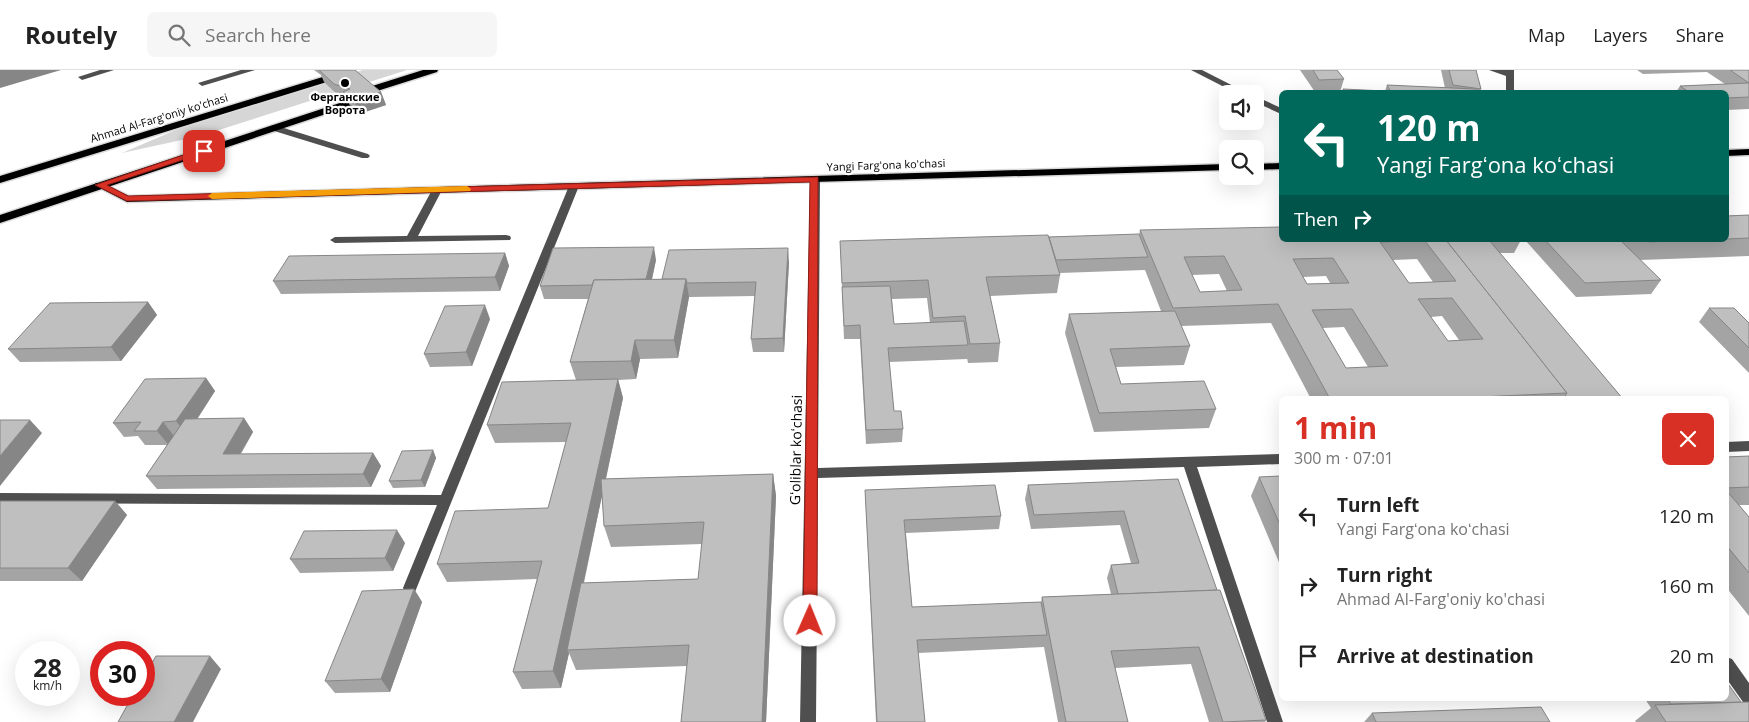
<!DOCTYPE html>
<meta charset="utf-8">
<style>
body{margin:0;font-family:"Open Sans",sans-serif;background:#f6f6f6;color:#222;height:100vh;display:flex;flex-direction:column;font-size:19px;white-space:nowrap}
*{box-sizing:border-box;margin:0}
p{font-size:16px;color:#767676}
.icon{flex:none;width:28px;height:28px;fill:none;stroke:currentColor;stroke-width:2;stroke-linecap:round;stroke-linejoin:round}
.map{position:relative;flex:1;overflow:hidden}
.sheet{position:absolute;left:1279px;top:326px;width:450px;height:305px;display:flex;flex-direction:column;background:#fff;border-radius:8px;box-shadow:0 5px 20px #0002}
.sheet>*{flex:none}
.banner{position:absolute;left:1279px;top:20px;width:450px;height:152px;border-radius:8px;box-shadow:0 5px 20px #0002;background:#00695c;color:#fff;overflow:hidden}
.controls{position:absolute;left:1219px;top:15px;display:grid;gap:10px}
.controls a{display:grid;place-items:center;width:45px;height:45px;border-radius:8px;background:#fff;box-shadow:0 5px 20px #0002;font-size:25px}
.speed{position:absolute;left:15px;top:571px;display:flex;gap:10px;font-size:25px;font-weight:700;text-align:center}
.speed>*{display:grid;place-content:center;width:65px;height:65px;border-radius:50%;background:#fff;box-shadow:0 5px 20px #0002;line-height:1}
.speed small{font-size:12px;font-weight:400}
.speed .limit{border:8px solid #d22;background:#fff;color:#111}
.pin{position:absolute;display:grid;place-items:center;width:42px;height:42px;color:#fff;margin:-21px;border-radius:10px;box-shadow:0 2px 8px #0006}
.me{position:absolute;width:55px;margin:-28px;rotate:1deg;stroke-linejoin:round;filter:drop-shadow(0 0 4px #0008)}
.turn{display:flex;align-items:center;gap:18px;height:105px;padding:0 15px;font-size:22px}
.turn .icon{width:65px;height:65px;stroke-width:2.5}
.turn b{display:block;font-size:35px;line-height:42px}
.then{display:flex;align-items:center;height:48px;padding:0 15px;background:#0003;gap:10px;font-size:19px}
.round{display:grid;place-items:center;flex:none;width:52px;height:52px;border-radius:8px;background:#f6f6f6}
.overview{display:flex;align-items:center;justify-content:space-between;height:85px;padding:0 15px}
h1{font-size:30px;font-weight:700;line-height:38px;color:#d93025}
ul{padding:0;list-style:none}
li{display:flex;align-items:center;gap:15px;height:70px;padding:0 15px}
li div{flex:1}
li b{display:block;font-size:19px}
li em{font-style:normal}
header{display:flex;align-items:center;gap:30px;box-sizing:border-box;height:70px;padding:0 25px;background:#fff;border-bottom:1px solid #e0e0e0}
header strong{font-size:24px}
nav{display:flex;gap:28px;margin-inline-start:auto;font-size:18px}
.search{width:350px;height:45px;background:#f6f6f6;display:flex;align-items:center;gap:12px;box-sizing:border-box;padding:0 18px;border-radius:8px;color:#767676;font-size:19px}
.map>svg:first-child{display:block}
</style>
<header>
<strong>Routely</strong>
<div class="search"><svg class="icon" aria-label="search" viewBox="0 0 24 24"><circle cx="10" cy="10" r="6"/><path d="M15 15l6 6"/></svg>Search here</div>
<nav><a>Map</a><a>Layers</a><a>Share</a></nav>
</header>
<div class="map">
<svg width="1749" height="652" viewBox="0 0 1749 652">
<rect width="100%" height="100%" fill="#fff"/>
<path fill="#d6d6d6" d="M 363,0 L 407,0 L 200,66 L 122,83 L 192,53 Z"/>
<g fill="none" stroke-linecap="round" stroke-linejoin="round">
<defs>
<g id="major">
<path d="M 1749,79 L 1749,85 L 1726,86 L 1726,80 Z"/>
<path d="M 1281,93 L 1281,99 L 1255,100 L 1255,94 Z"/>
<path d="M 1228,94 L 1228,100 L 127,132 L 94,115 L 96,113 L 102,113 L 129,126 Z"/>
</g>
<g id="highway">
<path d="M 423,0 L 438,0 L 437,2 L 374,22 L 366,22 L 365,20 L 366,18 Z"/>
<path d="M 326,6 L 331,9 L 330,11 L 0,113 L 0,106 Z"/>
<path d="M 355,28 L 360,31 L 359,33 L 0,153 L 0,145 Z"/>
</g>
</defs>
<use href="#major" stroke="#dbdbdb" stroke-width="3"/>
<use href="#highway" stroke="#dbdbdb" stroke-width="3"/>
<g fill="#4f4f4f" fill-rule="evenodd">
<path d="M 100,0 L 114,0 L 82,10 L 78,7 Z"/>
<path d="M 241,0 L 255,0 L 202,16 L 198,13 Z"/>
<path d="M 1191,0 L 1202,0 L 1249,24 L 1238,24 Z"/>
<path d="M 1489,0 L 1514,0 L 1514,22 L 1506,22 L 1506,6 Z"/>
<path d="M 1255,26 L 1281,38 L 1281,44 L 1255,32 Z"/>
<path d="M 274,55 L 368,84 L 370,86 L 368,88 L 362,88 L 271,60 L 271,56 Z"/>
<path d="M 815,106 L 820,109 L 818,398 L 1281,384 L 1281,394 L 1197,397 L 1283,652 L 1267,652 L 1184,397 L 818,408 L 816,652 L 800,652 L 810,109 Z"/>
<path d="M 574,113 L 579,116 L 415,522 L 410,524 L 405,522 L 403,518 L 437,435 L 0,433 L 0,423 L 441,425 L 569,116 Z"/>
<path d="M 437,117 L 442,120 L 418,166 L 506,165 L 510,166 L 511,168 L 510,170 L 335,173 L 330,170 L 335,167 L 407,166 L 432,120 Z"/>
<path d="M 1749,371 L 1749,381 L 1726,382 L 1726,372 Z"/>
<path d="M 1726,587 L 1732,589 L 1749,613 L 1749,635 L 1743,632 L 1726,608 Z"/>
</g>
<use href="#major" fill="#000" fill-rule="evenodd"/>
<use href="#highway" fill="#000" fill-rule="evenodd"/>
</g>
<g fill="#a4a4a4" fill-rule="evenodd">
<path d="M 314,0 L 355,0 L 381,22 L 386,35 L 359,44 L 349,34 L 346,28 L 339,26 L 324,12 L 321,5 Z"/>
<path d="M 1300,0 L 1337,0 L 1344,9 L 1340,22 L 1315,22 Z"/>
<path d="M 1441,0 L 1476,0 L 1481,19 L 1480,22 L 1342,22 L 1343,19 L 1385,21 L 1387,15 L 1445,18 Z"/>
<path d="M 1637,0 L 1749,0 L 1749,39 L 1726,40 L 1726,22 L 1676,22 L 1680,16 L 1725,14 L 1707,2 L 1643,4 Z"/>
<path d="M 1749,145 L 1749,186 L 1640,190 L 1661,210 L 1651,224 L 1576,227 L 1525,170 L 1726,170 L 1726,146 Z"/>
<path d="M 1140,160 L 1281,170 L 1521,170 L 1514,183 L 1500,183 L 1623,329 L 1311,329 L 1271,253 L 1181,256 L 1190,276 L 1184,295 L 1116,297 L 1121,314 L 1216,339 L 1209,358 L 1094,362 L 1065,263 L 1069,244 L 1161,241 L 1145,200 L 1060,203 L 1060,205 L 1057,223 L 990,226 L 1000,273 L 998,292 L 968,293 L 967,288 L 967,289 L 889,292 L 894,341 L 903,359 L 902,372 L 866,374 L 860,269 L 844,269 L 840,171 L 1139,165 ZM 1417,189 L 1433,212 L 1409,213 L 1393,190 ZM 1219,204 L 1227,221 L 1200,222 L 1192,205 ZM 1326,206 L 1330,213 L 1307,214 L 1303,207 ZM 927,228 L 930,253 L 894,254 L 892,229 ZM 1442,246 L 1459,270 L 1448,271 L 1431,247 ZM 1344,257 L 1368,297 L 1346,298 L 1323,258 Z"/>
<path d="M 505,183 L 509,196 L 500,221 L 281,224 L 273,211 Z"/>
<path d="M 656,190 L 652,209 L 662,209 L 789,192 L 784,282 L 753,282 L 751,269 L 755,226 L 689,227 L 678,288 L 640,289 L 636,309 L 618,310 L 623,328 L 606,409 L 773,404 L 776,426 L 766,652 L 681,652 L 687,596 L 576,600 L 569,583 L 561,618 L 522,619 L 513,602 L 537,509 L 447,512 L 437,494 L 548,438 L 566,372 L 495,373 L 487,355 L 576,310 L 570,292 L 588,229 L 544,229 L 540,216 ZM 602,425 L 604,456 L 611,477 L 702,474 L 698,509 L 584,513 Z"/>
<path d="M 148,232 L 157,245 L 121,291 L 20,292 L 8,279 Z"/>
<path d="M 1709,238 L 1749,253 L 1749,303 L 1699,252 Z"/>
<path d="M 490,249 L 472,296 L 430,297 L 424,284 Z"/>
<path d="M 206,308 L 215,321 L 197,349 L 244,348 L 253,362 L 241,384 L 373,383 L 381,396 L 371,417 L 157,419 L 146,406 L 167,375 L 145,375 L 138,366 L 124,367 L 113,353 Z"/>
<path d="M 433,380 L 436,388 L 425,417 L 393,418 L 389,411 Z"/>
<path d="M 1749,386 L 1749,435 L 1739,435 L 1749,447 L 1749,546 L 1726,517 L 1726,387 Z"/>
<path d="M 1281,406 L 1281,497 L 1251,426 L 1259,407 Z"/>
<path d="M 1178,409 L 1217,520 L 1266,650 L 1265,652 L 1209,652 L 1191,594 L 1115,598 L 1128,652 L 1058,652 L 1044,577 L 918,583 L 925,652 L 876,652 L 865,420 L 1001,446 L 999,459 L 906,463 L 912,537 L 1041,532 L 1042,527 L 1111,524 L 1107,508 L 1111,495 L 1131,493 L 1120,455 L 1031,459 L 1025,429 L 1028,415 Z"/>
<path d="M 0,431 L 115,431 L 127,445 L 82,511 L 0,511 Z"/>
<path d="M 405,473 L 393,501 L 300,503 L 290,489 Z"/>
<path d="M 414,519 L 422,532 L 390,622 L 335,623 L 325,611 Z"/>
<path d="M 1645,629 L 1726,629 L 1749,652 L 1636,652 L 1635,651 L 1651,638 Z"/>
<path d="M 1372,643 L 1550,652 L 1364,652 Z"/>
</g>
<g fill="#868686">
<path d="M 0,0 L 61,0 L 0,18 Z"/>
<path d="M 381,22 L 386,35 L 359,44 L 354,31 Z"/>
<path d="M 654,177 L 656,190 L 648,227 L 645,214 Z"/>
<path d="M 788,178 L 789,192 L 784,282 L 783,268 Z"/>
<path d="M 505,183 L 509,196 L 500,221 L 495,207 Z"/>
<path d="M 686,209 L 689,227 L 678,288 L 674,270 Z"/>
<path d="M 148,232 L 157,245 L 121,291 L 111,277 Z"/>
<path d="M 485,235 L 490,249 L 472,296 L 466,282 Z"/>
<path d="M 635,270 L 640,289 L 636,309 L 631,291 Z"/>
<path d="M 206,308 L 215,321 L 187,365 L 176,351 Z"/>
<path d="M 618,309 L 623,328 L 569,580 L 567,580 L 569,583 L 561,618 L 553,601 Z"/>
<path d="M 244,348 L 253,362 L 232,397 L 223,384 Z"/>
<path d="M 30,350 L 42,363 L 0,416 L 0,386 Z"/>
<path d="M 163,352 L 174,366 L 168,374 L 157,361 Z"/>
<path d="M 433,380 L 436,388 L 425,417 L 421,410 Z"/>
<path d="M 373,383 L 381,396 L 371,417 L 363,404 Z"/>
<path d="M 773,404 L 776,426 L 766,652 L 762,652 Z"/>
<path d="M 115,431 L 127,445 L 82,511 L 68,498 Z"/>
<path d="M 397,460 L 405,473 L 393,501 L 385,488 Z"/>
<path d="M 414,519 L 422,532 L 390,622 L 381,609 Z"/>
<path d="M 210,586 L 221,599 L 193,652 L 174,652 Z"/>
</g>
<g fill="#bfbfbf" stroke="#868686" fill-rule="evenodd">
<path d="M 319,0 L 355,0 L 381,22 L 354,31 L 343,22 L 350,19 L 334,14 Z"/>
<path d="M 1313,0 L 1337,0 L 1344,9 L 1319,10 Z"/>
<path d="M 1449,0 L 1476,0 L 1481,19 L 1453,15 Z"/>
<path d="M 1730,0 L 1749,0 L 1749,13 Z"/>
<path d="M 1749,13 L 1749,27 L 1726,28 L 1726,22 L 1689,22 L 1680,16 Z"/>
<path d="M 1387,15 L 1475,19 L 1478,22 L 1391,22 Z"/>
<path d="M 1343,19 L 1385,21 L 1385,22 L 1344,22 Z"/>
<path d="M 1749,145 L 1749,168 L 1726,169 L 1726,146 Z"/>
<path d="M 1281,157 L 1281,170 L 1446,170 L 1567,323 L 1434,329 L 1330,329 L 1278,234 L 1173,238 L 1140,160 ZM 1425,171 L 1456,211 L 1409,213 L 1380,172 ZM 1224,186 L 1242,220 L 1200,222 L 1184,187 ZM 1333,188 L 1349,213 L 1307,214 L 1293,189 ZM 1452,228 L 1483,269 L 1448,271 L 1418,229 ZM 1352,239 L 1388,296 L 1346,298 L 1312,240 Z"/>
<path d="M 1139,164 L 1148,187 L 1056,190 L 1049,167 Z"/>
<path d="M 1048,165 L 1060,205 L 986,207 L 1000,273 L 970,274 L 965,246 L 933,248 L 928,210 L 842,213 L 840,171 Z"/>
<path d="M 1446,170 L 1503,170 L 1489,170 L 1623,329 L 1564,329 L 1564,328 L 1567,323 Z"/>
<path d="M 1545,170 L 1620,170 L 1661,210 L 1585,213 Z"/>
<path d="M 1647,170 L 1693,170 L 1649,172 Z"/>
<path d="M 654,177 L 646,209 L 594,210 L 592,215 L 540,216 L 553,178 Z"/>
<path d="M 788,178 L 783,268 L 751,269 L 756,212 L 687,213 L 686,209 L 662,209 L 669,180 Z"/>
<path d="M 505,183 L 495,207 L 273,211 L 289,186 Z"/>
<path d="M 686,209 L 674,270 L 635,270 L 631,291 L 570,292 L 594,210 Z"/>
<path d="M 890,216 L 894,254 L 964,251 L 968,275 L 888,278 L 894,341 L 901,341 L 903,359 L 866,360 L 860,255 L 844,256 L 842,217 Z"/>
<path d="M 148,232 L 111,277 L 8,279 L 50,233 Z"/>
<path d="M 485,235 L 466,282 L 424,284 L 445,236 Z"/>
<path d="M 1709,238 L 1734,238 L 1749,253 L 1749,278 Z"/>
<path d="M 1175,241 L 1190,276 L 1110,279 L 1121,314 L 1204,311 L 1216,339 L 1099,343 L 1069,244 Z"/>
<path d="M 206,308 L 176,351 L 163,352 L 157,361 L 134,361 L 141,352 L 113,353 L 145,309 Z"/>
<path d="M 618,309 L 553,601 L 513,602 L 542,491 L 437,494 L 455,441 L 548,438 L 571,353 L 487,355 L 502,312 Z"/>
<path d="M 244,348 L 223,384 L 373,383 L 363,404 L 146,406 L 185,349 Z"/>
<path d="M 0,350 L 30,350 L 0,386 Z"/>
<path d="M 433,380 L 421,410 L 389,411 L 402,381 Z"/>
<path d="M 1749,386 L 1749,417 L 1726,418 L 1726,387 Z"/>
<path d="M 773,404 L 762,652 L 681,652 L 689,575 L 567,580 L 581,513 L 698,509 L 704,452 L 604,456 L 601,409 Z"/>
<path d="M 1281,406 L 1281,457 L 1259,407 Z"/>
<path d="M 1178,409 L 1217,520 L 1118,524 L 1111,495 L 1139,493 L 1124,441 L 1034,445 L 1028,415 Z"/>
<path d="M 995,415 L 1001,446 L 904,450 L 912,537 L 1041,532 L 1047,565 L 917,570 L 925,652 L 877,652 L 865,420 Z"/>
<path d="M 1726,420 L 1749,447 L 1749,503 L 1726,475 Z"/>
<path d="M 0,431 L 115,431 L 68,498 L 0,498 Z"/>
<path d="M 397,460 L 385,488 L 290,489 L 304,461 Z"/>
<path d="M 414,519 L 381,609 L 325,611 L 362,521 Z"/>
<path d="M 1220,520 L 1266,650 L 1223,652 L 1199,577 L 1111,581 L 1128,652 L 1066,652 L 1042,527 Z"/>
<path d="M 156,586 L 210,586 L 174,652 L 118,652 L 133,625 L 144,625 L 144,607 Z"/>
<path d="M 1726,611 L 1741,632 L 1671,634 L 1667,629 L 1726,629 Z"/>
<path d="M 1749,632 L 1749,652 L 1666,652 L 1655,635 Z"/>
<path d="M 1541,637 L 1550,652 L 1376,652 L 1372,643 Z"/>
</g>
<path fill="#d93025" stroke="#8d1f18" d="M 204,78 L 207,79 L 207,82 L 107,115 L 128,126 L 818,107 L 817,551 L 815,555 L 810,557 L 805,555 L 803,551 L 810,112 L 127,131 L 95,115 Z"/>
<path fill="#f59e0b" d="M 467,116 L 471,119 L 470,121 L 212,129 L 208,126 L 212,123 Z"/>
<circle fill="#000" stroke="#fff" stroke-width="2" cx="345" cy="13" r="5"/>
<g text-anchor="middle" stroke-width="4.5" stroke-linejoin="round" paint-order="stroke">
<g font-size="11" font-weight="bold" fill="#000" stroke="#fff">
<text x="345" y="31">Ферганские<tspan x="345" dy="13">Ворота</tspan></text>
</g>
<g font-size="11" fill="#000" stroke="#fff">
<text transform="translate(159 48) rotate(-17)" y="4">Ahmad Al-Farg'oniy ko'chasi</text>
<text transform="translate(886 95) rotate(-2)" y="4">Yangi Fargʻona koʻchasi</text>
</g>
<g font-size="14" fill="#000" stroke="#fff">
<text transform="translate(796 380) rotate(-89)" y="5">Gʻoliblar koʻchasi</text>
</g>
</g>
</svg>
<div class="controls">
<a><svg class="icon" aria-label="sound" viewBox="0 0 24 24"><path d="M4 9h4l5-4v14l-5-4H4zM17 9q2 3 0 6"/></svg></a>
<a><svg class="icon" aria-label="search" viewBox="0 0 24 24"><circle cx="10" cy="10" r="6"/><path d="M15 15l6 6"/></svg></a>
</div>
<div class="speed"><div>28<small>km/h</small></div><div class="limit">30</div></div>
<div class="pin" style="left:204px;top:81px;background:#d93025"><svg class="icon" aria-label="arrive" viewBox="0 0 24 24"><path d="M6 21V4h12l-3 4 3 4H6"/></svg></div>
<svg class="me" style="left:810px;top:551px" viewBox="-20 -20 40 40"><circle r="19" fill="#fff"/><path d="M0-13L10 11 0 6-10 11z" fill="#d93025"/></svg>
<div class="banner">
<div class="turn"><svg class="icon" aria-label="left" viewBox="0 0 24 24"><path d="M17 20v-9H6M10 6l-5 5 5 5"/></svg><div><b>120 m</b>Yangi Fargʻona koʻchasi</div></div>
<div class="then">Then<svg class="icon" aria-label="right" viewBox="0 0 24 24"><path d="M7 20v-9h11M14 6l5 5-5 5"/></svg></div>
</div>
<section class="sheet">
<div class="overview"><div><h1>1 min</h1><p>300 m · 07:01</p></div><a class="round" style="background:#d93025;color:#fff"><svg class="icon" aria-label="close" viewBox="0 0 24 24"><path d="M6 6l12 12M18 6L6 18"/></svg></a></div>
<ul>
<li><svg class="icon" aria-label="left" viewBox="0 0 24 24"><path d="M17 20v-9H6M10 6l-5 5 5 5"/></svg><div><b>Turn left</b><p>Yangi Fargʻona koʻchasi</p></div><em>120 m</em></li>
<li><svg class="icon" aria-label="right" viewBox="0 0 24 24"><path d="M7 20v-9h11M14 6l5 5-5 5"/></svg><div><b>Turn right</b><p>Ahmad Al-Farg'oniy ko'chasi</p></div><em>160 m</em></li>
<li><svg class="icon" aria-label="arrive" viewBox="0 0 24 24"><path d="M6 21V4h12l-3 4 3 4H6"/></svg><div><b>Arrive at destination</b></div><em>20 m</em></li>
</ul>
</section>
</div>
